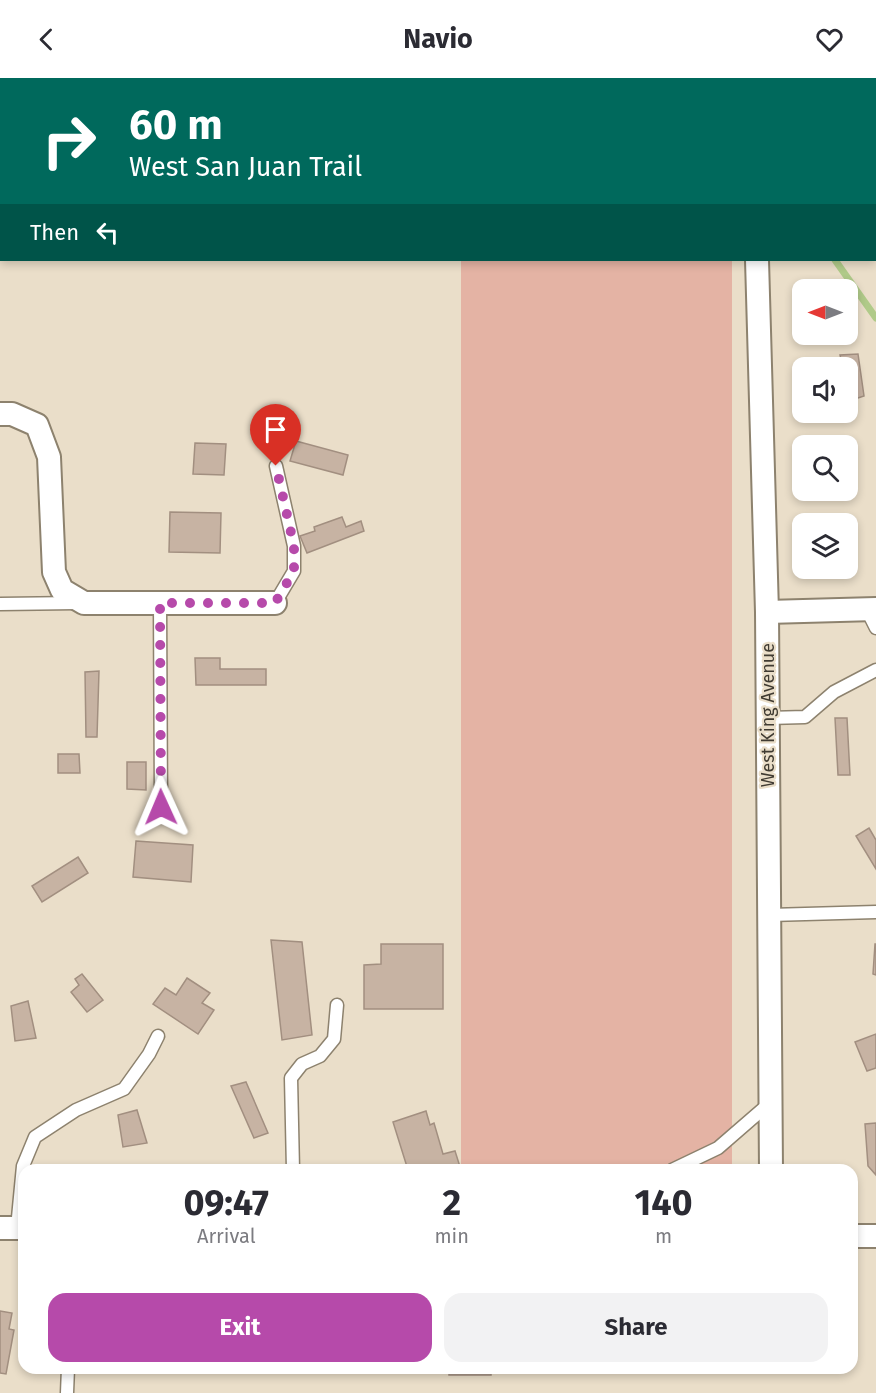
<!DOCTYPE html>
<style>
body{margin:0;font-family:"Fira Sans",sans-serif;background:#f2f2f3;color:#2b2b33;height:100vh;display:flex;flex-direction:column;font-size:22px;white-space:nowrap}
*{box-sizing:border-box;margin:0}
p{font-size:20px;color:#7c7c81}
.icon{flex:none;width:33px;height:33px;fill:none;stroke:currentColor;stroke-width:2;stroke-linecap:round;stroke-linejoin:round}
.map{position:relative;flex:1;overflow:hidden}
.panel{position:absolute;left:18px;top:1086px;width:840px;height:210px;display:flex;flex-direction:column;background:#fff;border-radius:18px;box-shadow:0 3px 9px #0003}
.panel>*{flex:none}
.banner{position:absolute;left:0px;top:0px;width:876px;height:183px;box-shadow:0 3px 9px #0003;background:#00695c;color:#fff;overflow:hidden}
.needle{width:39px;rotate:270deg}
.tools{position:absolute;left:792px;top:201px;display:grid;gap:12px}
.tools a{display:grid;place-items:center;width:66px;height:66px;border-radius:12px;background:#fff;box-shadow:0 3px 9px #0003;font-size:30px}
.pin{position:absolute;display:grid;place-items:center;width:51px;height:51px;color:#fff;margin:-62px -26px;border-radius:50% 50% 50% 0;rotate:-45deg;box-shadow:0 0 6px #0007}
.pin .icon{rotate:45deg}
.me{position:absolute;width:66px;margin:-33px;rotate:359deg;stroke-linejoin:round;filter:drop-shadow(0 0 4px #0008)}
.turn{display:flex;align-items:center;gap:21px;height:126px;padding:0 30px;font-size:27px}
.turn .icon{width:78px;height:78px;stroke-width:2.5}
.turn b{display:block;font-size:42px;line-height:51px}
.then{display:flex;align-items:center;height:57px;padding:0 30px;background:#0003;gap:12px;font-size:22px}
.eta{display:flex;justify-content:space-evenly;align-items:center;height:102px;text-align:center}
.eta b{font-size:36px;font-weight:700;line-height:42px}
.cta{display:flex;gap:12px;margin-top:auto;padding:12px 30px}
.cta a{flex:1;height:69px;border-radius:18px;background:#b64aaa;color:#fff;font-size:24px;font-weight:700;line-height:69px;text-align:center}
.cta a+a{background:#f2f2f3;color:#2b2b33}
header{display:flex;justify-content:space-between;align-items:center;height:78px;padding:0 30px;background:#fff;font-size:27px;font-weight:700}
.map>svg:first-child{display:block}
</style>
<header><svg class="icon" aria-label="back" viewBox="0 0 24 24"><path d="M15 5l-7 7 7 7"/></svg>Navio<svg class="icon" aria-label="heart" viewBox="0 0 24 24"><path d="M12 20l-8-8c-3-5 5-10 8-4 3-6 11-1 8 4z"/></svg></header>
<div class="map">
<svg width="876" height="1315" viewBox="0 0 876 1315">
<rect width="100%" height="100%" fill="#eadec9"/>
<g fill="#e4b3a4">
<path d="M 461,0 L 732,0 L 732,1 L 461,2 Z"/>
<rect x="461" y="182" width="271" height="910"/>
</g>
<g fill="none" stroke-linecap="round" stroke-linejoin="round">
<g stroke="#b0ca89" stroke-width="7">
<path d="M 72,0 L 74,2"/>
<path d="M 678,2 L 678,0"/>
<path d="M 835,182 L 876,240"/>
</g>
</g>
<g fill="#c7b3a3" stroke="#a28f80" stroke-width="1.5">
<path d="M 298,0 L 325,0 L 298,2 Z"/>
<path d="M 876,40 L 876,109 L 874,109 L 874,41 Z"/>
<path d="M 858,276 L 864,318 L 849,323 L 848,290 L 843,290 L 840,277 Z"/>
<path d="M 296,363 L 348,377 L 343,397 L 290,383 Z"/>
<path d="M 195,365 L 226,366 L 224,397 L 193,396 Z"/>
<path d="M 170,434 L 221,435 L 220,475 L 169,474 Z"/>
<path d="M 342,439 L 346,449 L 361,443 L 364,453 L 307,475 L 300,458 L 315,453 L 314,449 Z"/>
<path d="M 195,580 L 220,580 L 220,591 L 266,591 L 266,607 L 196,607 Z"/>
<path d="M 99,593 L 97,659 L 86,659 L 85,594 Z"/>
<path d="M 835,640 L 847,640 L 850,697 L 838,697 Z"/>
<path d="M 58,676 L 79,676 L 80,695 L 58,695 Z"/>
<path d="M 127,684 L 146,684 L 146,712 L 127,711 Z"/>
<path d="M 869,750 L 876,762 L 876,791 L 856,758 Z"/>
<path d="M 136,763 L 193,767 L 191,804 L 133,799 Z"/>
<path d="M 78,779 L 88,795 L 42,824 L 32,808 Z"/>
<path d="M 271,862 L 302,864 L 312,957 L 282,962 Z"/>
<path d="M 381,866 L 443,866 L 443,931 L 364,931 L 364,887 L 381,886 Z"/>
<path d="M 875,866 L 876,866 L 876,897 L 873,896 Z"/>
<path d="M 82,896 L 103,922 L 87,934 L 71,914 L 79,907 L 75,901 Z"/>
<path d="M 187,900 L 210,915 L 202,925 L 214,932 L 198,956 L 153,926 L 165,910 L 176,917 Z"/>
<path d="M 28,923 L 36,960 L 15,963 L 11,928 Z"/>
<path d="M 876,956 L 876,990 L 867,993 L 855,964 Z"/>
<path d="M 246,1004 L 268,1055 L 254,1060 L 231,1008 Z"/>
<path d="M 137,1032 L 147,1065 L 123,1069 L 118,1037 Z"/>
<path d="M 426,1033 L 430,1047 L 434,1045 L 443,1076 L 455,1073 L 461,1092 L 408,1092 L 393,1044 Z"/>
<path d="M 876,1045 L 876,1097 L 868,1088 L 865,1046 Z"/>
<path d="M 852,1210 L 857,1211 L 852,1233 Z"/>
<path d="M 0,1233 L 12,1235 L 9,1251 L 14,1252 L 6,1296 L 0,1295 Z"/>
<rect x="449" y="1290" width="42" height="7"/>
</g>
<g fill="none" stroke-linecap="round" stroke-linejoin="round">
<defs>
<g id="service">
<path d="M 216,0 L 216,2"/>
<path d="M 160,525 L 161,729"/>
<path d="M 275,525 L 294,493 L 294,468 L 276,388"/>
<path d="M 0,526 L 77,525"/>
<path d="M 867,532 L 876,550"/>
<path d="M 768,640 L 805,639 L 834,614 L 876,592"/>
<path d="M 770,837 L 876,834"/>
<path d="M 293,1092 L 291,1000 L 302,986 L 320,978 L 334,961 L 337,927"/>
<path d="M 672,1092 L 718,1070 L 771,1024"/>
<path d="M 17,1150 L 23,1088 L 35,1059 L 76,1032 L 124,1011 L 149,976 L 158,958"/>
<path d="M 67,1315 L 68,1290"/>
</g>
<g id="minor">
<path d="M 763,2 L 763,0"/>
<path d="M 757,182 L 767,534 L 771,1092"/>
<path d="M 0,336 L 12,336 L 37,347 L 49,379 L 54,494 L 62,512 L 84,525 L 275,525"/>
<path d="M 767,534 L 876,531"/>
<path d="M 0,1150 L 24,1150"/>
<path d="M 852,1158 L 876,1158"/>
</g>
</defs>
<use href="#service" stroke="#8d826e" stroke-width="15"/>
<use href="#minor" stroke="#8d826e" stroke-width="26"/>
<use href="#service" stroke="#fff" stroke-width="12"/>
<use href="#minor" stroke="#fff" stroke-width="22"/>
</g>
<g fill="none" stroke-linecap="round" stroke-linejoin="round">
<path stroke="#b64aaa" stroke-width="10" stroke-dasharray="0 18" d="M 161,729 L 160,525 L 275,525 L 294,493 L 294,468 L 276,388"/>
</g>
<g text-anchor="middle" stroke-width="4.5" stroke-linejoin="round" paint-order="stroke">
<g font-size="18" fill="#403b32" stroke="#eadec9">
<text transform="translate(768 637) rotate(-90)" y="6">West King Avenue</text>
</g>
</g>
</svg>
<div class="tools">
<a><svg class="needle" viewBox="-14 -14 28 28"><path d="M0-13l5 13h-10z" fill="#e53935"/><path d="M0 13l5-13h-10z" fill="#7c7c81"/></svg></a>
<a><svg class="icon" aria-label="sound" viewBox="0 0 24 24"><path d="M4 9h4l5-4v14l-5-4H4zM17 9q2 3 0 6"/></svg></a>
<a><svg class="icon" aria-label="search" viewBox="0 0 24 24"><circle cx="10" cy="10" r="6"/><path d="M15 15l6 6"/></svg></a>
<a><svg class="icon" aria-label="layers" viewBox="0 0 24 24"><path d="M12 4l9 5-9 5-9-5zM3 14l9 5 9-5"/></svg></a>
</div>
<div class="pin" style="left:276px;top:388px;background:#d93025"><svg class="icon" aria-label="arrive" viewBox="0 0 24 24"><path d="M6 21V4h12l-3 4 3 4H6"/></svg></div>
<svg class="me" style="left:161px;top:729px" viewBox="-20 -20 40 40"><path d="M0-17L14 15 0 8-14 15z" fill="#b64aaa" stroke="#fff" stroke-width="4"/></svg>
<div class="banner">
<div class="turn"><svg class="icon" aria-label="right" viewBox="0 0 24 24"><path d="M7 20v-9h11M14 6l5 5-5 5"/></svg><div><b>60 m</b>West San Juan Trail</div></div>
<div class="then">Then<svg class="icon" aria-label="left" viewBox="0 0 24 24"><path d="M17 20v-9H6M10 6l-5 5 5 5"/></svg></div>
</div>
<section class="panel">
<div class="eta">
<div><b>09:47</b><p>Arrival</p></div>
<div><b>2</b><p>min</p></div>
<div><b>140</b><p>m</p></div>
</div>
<div class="cta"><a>Exit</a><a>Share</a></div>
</section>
</div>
